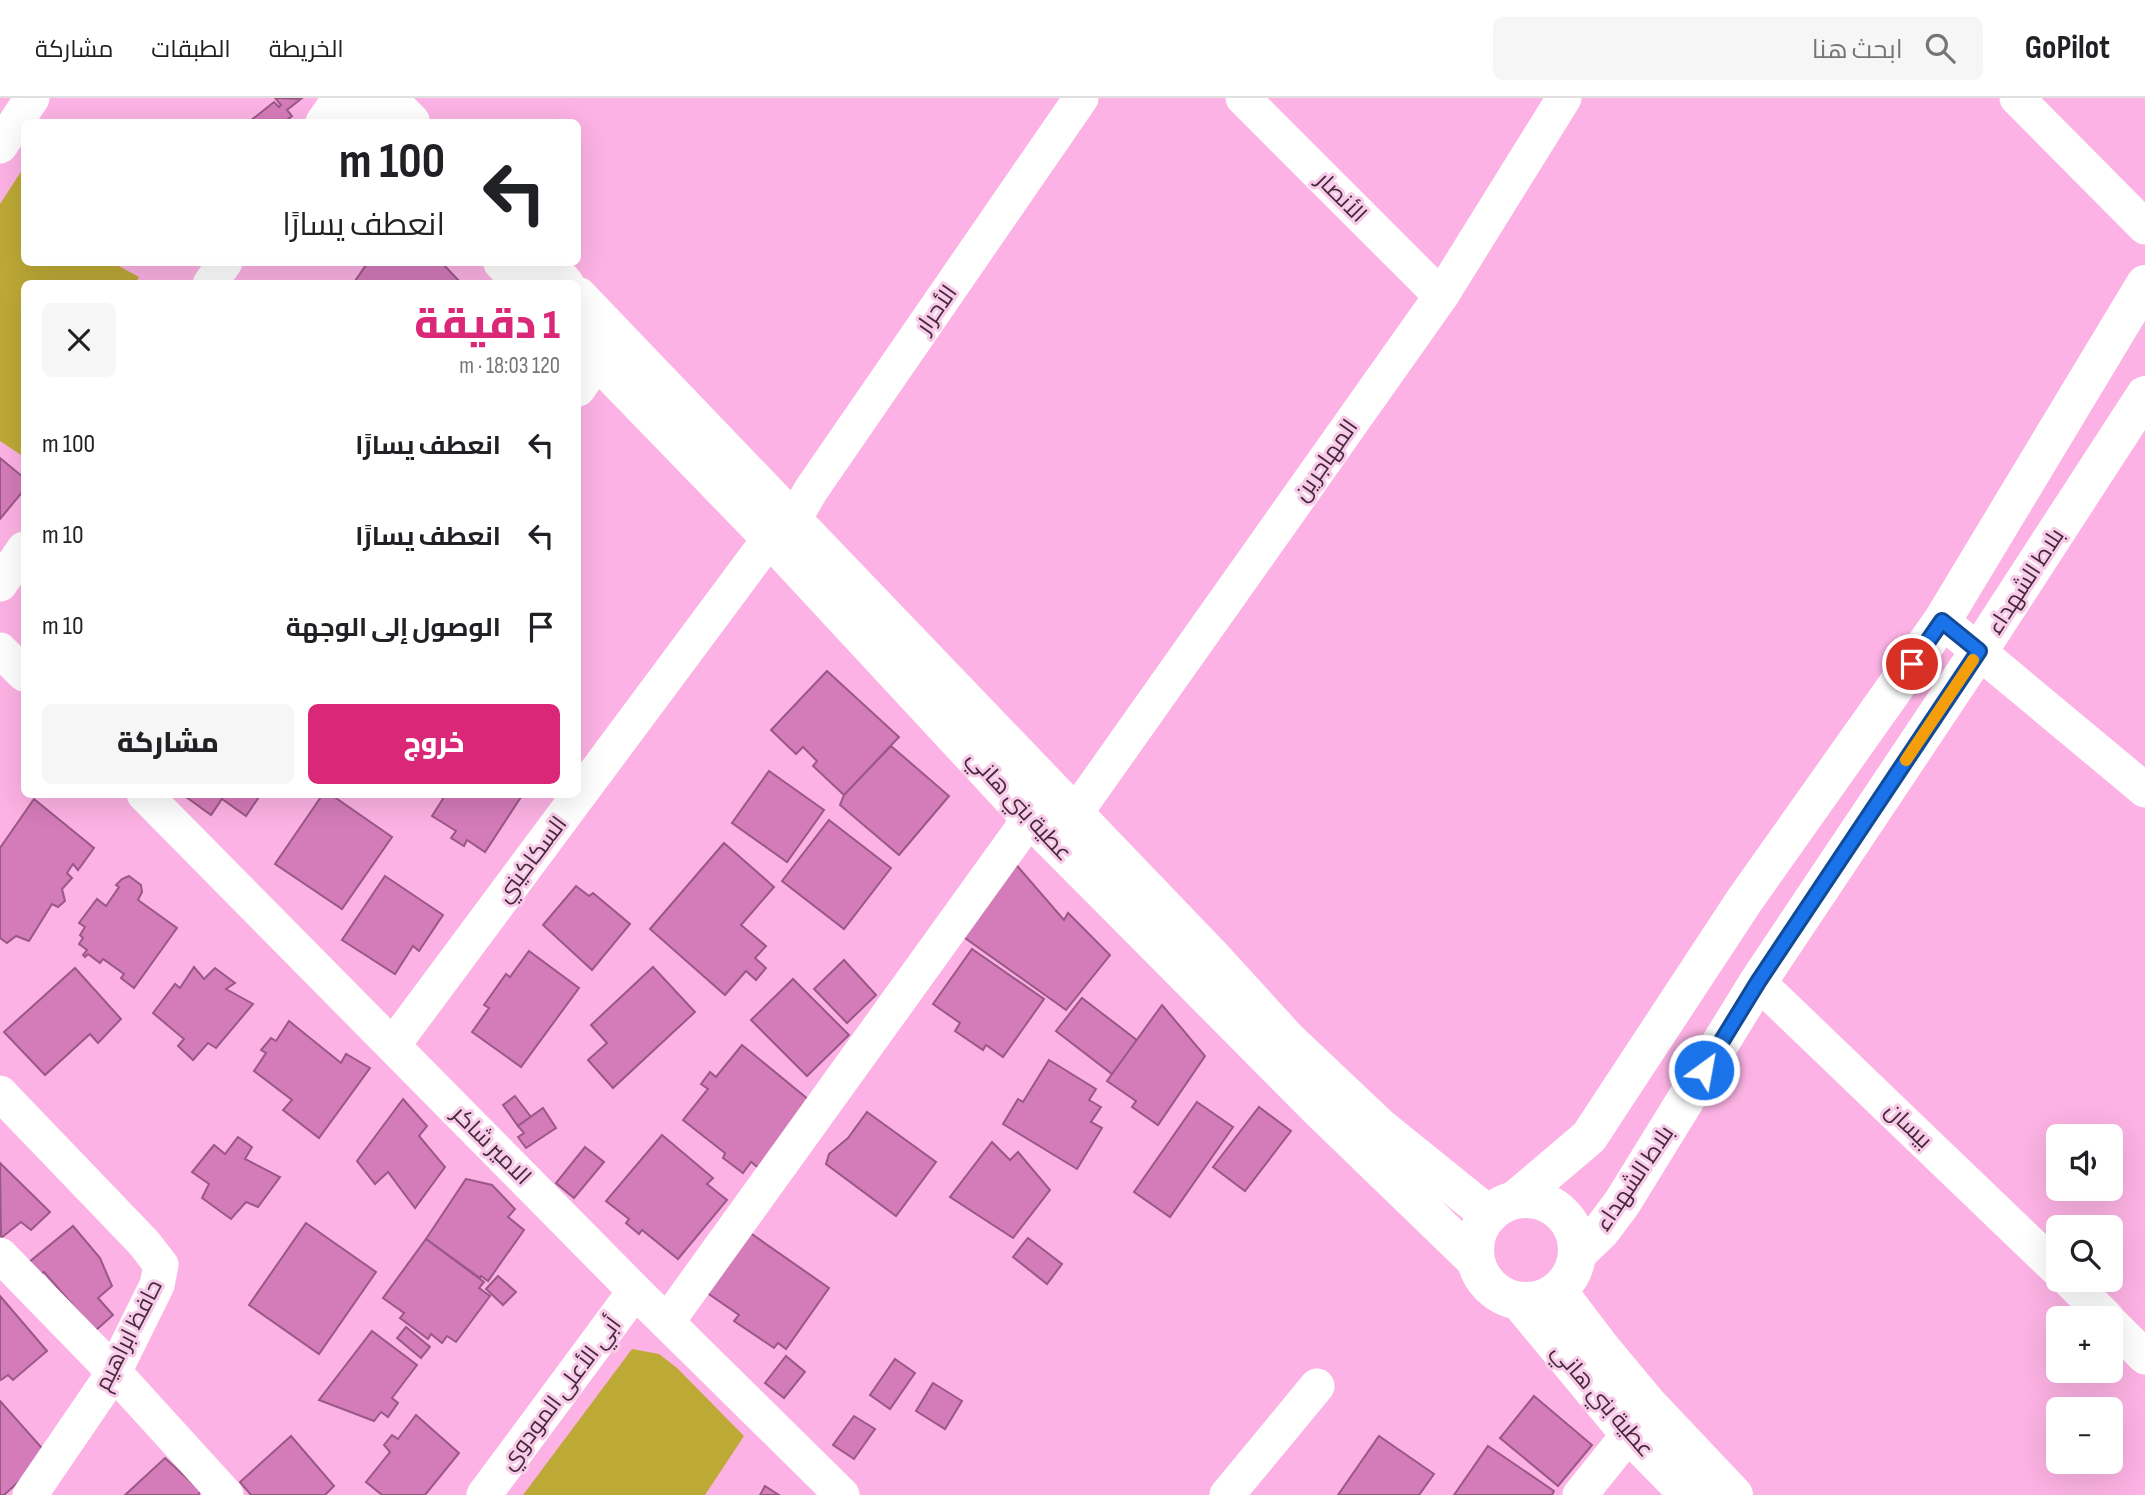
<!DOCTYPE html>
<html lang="ar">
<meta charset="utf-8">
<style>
body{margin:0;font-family:"Sofia Sans Condensed",Cairo,sans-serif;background:#f6f6f6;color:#202124;direction:rtl;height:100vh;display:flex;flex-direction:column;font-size:26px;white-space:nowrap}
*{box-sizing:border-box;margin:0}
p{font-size:23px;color:#757577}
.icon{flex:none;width:38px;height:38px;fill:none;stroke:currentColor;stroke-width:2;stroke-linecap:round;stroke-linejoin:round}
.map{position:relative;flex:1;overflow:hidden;direction:ltr}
.details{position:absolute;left:21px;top:182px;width:560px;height:518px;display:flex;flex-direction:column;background:#fff;border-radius:10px;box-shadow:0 7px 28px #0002;direction:rtl}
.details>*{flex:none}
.guide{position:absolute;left:21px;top:21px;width:560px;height:147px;border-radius:10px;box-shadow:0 7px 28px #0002;direction:rtl;background:#fff;color:#202124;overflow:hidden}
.fabs{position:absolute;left:2046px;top:1026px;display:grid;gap:14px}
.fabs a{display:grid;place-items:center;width:77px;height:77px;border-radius:10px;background:#fff;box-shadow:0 7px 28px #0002;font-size:35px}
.pin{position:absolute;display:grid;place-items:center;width:60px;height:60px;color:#fff;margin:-30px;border:4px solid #fff;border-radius:50%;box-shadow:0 2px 7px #0007}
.me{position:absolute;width:77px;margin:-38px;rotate:32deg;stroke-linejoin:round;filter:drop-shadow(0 0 5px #0008)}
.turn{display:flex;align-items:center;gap:24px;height:147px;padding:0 21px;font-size:32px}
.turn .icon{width:91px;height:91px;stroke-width:2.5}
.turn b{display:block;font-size:49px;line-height:60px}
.round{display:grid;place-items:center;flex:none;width:74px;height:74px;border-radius:10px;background:#f6f6f6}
.head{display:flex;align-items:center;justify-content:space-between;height:119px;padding:0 21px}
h1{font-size:42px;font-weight:800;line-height:52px;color:#db2777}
.action{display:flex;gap:14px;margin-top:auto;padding:14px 21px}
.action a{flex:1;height:80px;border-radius:10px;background:#db2777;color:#fff;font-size:28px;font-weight:800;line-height:80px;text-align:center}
.action a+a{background:#f6f6f6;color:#202124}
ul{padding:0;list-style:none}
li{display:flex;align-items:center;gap:21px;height:91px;padding:0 21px}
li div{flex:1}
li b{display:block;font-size:26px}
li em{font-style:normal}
header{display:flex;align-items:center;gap:42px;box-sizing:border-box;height:98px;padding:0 35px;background:#fff;border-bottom:2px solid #e0e0e0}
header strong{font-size:33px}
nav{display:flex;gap:38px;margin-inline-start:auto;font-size:24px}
.search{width:490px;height:63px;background:#f6f6f6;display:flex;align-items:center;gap:18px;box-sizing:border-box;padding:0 24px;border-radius:10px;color:#757577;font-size:26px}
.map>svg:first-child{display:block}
</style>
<header>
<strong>GoPilot</strong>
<div class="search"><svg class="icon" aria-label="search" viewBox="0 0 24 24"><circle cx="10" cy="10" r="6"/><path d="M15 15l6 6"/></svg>ابحث هنا</div>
<nav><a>الخريطة</a><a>الطبقات</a><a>مشاركة</a></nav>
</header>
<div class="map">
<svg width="2145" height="1397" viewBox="0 0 2145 1397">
<rect width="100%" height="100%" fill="#fcb2e4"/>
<g fill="#bda936">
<path d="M 24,69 L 24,164 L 113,165 L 139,179 L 136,185 L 24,186 L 24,359 L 0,343 L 0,106 Z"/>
<path d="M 632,1251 L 659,1256 L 677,1270 L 744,1338 L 705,1397 L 523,1397 Z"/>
</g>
<g fill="#d47bb9" stroke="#9a5886" stroke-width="2">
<path d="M 275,0 L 301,1 L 287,12 L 292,18 L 284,24 L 249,24 L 274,4 L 279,9 L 281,7 Z"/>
<path d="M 368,164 L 441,164 L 462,186 L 353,186 Z"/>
<path d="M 0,360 L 24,380 L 24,392 L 0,421 Z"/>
<path d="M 827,573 L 899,639 L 844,697 L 813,668 L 817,663 L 803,649 L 796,656 L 771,632 Z"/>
<path d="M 891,648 L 949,698 L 899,757 L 840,707 L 844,697 Z"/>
<path d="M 769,673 L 824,712 L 787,764 L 732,725 Z"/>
<path d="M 182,696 L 261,696 L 246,718 L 222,701 L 211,717 Z"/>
<path d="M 323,696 L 330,696 L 392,739 L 342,811 L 275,766 Z"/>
<path d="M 446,696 L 523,696 L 485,754 L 467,742 L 464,748 L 451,740 L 456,733 L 432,718 Z"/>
<path d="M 34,701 L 94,750 L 78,772 L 73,766 L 67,775 L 72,780 L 62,791 L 65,803 L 58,809 L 52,806 L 29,843 L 16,838 L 7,845 L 0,840 L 0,750 Z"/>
<path d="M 829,722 L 891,770 L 844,831 L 782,783 Z"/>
<path d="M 724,745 L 774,789 L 741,827 L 766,848 L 755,860 L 766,870 L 756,882 L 746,873 L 725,897 L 650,831 Z"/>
<path d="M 1012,762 L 1064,822 L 1068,815 L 1110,857 L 1066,912 L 958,835 Z"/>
<path d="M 129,778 L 141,787 L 142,794 L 138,802 L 177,830 L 134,890 L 121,880 L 124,876 L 103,861 L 100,865 L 88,856 L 85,859 L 83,857 L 87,852 L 79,846 L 83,840 L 80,837 L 85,829 L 79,825 L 97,801 L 106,808 L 119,789 L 116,787 L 122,781 Z"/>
<path d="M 385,778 L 443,817 L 419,853 L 413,848 L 395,876 L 342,842 Z"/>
<path d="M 576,788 L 589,798 L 593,795 L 630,826 L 592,872 L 543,827 Z"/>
<path d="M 972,851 L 1044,901 L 1003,959 L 986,947 L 983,952 L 955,933 L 960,925 L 933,906 Z"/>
<path d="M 529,853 L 579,890 L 521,969 L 472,934 L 489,910 L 484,907 L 506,876 L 510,879 Z"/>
<path d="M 844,862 L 876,897 L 847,925 L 814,891 Z"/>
<path d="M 194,869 L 204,881 L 215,870 L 235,885 L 226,891 L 253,906 L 216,950 L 208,945 L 193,962 L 178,948 L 184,941 L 153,915 L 175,886 L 180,890 Z"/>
<path d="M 653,869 L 695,914 L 613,990 L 588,962 L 607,945 L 591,927 Z"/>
<path d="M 75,870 L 121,921 L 98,945 L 90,936 L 45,977 L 4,934 Z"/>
<path d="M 793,881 L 849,937 L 807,978 L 751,922 Z"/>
<path d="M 1082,900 L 1138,943 L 1112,976 L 1056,933 Z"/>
<path d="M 1162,907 L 1205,958 L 1158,1027 L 1132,1009 L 1136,1003 L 1107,983 Z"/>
<path d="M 289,923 L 341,965 L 346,956 L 370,970 L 319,1040 L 283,1012 L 292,1002 L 254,973 L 266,955 L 261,952 L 271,940 L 276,943 Z"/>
<path d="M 742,947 L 809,1002 L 760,1071 L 751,1064 L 743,1075 L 723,1060 L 725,1055 L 683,1022 L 708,991 L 701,986 L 710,974 L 716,979 Z"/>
<path d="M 1049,962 L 1096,991 L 1089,1002 L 1101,1009 L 1091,1024 L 1102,1030 L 1077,1071 L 1003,1026 L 1018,1001 L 1023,1004 Z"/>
<path d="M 515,998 L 531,1019 L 518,1028 L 503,1007 Z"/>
<path d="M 403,1001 L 427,1028 L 419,1038 L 445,1069 L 415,1110 L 388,1074 L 375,1086 L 357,1063 Z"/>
<path d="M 1197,1004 L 1233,1029 L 1170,1119 L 1134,1094 Z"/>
<path d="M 1259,1009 L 1291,1033 L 1245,1093 L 1213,1069 Z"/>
<path d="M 543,1010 L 556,1030 L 526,1050 L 518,1039 L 524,1035 L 518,1028 Z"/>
<path d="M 867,1014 L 936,1064 L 896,1118 L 826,1066 L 829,1056 L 848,1040 Z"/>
<path d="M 662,1037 L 713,1080 L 707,1086 L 727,1102 L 678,1161 L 642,1132 L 639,1136 L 626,1125 L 629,1121 L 606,1103 Z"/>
<path d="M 238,1039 L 252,1049 L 245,1061 L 280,1079 L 258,1109 L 246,1104 L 231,1121 L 202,1100 L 209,1086 L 192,1074 L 214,1047 L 225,1056 Z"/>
<path d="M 992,1044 L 1010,1062 L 1018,1054 L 1050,1092 L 1013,1140 L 950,1099 Z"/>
<path d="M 585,1049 L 604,1064 L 574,1100 L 556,1085 Z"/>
<path d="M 0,1065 L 50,1114 L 31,1132 L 21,1124 L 1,1140 Z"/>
<path d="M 466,1081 L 492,1087 L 515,1111 L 508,1119 L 524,1132 L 488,1183 L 481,1178 L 480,1180 L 426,1141 Z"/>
<path d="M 306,1125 L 376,1174 L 319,1256 L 249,1207 Z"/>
<path d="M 73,1128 L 100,1160 L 112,1188 L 98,1200 L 113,1217 L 95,1233 L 44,1174 L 39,1178 L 28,1165 Z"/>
<path d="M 746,1132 L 829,1190 L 786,1251 L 778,1245 L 774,1250 L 734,1223 L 739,1217 L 703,1192 Z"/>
<path d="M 1028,1140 L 1062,1166 L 1047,1186 L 1013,1159 Z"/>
<path d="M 426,1141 L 484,1184 L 479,1190 L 490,1198 L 456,1244 L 447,1238 L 442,1245 L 431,1236 L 428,1241 L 400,1220 L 404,1215 L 383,1200 Z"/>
<path d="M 498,1178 L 516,1194 L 503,1207 L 486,1191 Z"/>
<path d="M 0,1198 L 47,1253 L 13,1282 L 8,1277 L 1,1282 L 0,1281 Z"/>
<path d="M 406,1229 L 430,1249 L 421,1260 L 397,1240 Z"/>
<path d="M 372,1233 L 417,1267 L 392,1300 L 398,1305 L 388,1319 L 381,1314 L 374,1323 L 319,1302 Z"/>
<path d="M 786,1258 L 805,1274 L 784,1300 L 765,1285 Z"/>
<path d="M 895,1261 L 915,1275 L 890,1311 L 870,1297 Z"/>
<path d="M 933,1285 L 962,1303 L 945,1331 L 916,1313 Z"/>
<path d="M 1534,1298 L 1592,1347 L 1558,1388 L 1500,1340 Z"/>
<path d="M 0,1303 L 48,1357 L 4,1397 L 0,1397 Z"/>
<path d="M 416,1317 L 459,1355 L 425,1397 L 382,1397 L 366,1384 L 390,1354 L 384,1347 L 392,1337 L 398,1341 Z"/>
<path d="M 854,1318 L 875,1331 L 854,1361 L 833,1347 Z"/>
<path d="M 291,1338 L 334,1388 L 325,1397 L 251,1397 L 240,1384 Z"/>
<path d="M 1379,1338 L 1434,1376 L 1419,1397 L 1338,1397 Z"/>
<path d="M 1488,1348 L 1554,1393 L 1552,1397 L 1454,1397 Z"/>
<path d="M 165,1360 L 201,1393 L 198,1397 L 125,1397 Z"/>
<path d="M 765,1388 L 779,1397 L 760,1397 Z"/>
</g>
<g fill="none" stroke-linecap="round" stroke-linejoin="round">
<g stroke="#fff" stroke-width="35">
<path d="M 1243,0 L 1441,198"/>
<path d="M 2017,0 L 2145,129"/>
<path d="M 323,24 L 340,0"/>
<path d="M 0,48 L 32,0"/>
<path d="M 210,186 L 225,164"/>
<path d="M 578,291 L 598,262"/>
<path d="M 793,423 L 811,392 L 1081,0"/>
<path d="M 0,486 L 24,451"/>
<path d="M 1942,523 L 2145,692"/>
<path d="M 0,552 L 24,576"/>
<path d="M 144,696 L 635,1193 L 842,1397"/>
<path d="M 1074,717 L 1441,198 L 1564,0"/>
<path d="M 1758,884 L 2058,1172"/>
<path d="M 393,947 L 770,440"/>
<path d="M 0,995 L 144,1145 L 161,1167 L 157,1187 L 114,1274 L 30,1397"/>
<path d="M 0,1157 L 114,1274 L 226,1397"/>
<path d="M 2068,1181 L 2107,1220"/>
<path d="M 667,1224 L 1030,720"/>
<path d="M 2110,1224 L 2145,1259"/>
<path d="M 484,1397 L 635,1193"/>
<path d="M 1227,1397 L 1317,1288"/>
<path d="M 1580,1397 L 1629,1336"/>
</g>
<g stroke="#fff" stroke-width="38">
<path d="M 342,0 L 366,24"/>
<path d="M 387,0 L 411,24"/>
<path d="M 502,164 L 523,186"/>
<path d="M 545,164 L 565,186"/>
<path d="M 578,198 L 1215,862 L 1287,941 L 1380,1029 L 1489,1117"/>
<path d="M 578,242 L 770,440 L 1030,720 L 1318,1010 L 1475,1162"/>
<circle cx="1526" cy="1152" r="51"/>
<path d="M 1516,1101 L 1589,1039 L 1744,803 L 1942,523 L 2145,186"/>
<path d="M 1577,1156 L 1601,1133 L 1622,1105 L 1758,884 L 1979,553 L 2145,297"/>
<path d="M 1558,1193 L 1602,1251 L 1647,1305 L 1734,1397"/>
<path d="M 1519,1203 L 1629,1336 L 1689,1397"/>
</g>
</g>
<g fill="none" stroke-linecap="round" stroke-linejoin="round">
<defs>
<path id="route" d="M 1704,972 L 1758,884 L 1979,553 L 1942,523 L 1912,566"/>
</defs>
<use href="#route" stroke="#114b97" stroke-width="18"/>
<use href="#route" stroke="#1a73e8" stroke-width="12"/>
<path stroke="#f59e0b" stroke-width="12" d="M 1906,662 L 1973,562"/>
</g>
<g text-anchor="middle" stroke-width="6" stroke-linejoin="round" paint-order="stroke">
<g font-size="23" fill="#45283c" stroke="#f8cbe8">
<text transform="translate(1342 99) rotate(45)" y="8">الأنصار</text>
<text transform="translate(936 211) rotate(-55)" y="8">الأحرار</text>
<text transform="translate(1325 362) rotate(-55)" y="8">المهاجرين</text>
<text transform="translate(2025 483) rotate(-57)" y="8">بلاط الشهداء</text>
<text transform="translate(1020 707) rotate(47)" y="8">عطية بني هاني</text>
<text transform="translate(531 761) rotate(-53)" y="8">السكاكيني</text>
<text transform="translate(1909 1027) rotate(44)" y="8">بيسان</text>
<text transform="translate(492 1047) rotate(45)" y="8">الامير شاكر</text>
<text transform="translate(1634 1080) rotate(-56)" y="8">بلاط الشهداء</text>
<text transform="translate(128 1237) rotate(-63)" y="8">حافظ ابراهيم</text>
<text transform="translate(560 1295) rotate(-53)" y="8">أبي الأعلى المودوي</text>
<text transform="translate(1603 1302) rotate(49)" y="8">عطية بني هاني</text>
</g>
</g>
</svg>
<div class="fabs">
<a><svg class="icon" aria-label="sound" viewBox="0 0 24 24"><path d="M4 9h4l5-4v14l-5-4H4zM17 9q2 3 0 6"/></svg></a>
<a><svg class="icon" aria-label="search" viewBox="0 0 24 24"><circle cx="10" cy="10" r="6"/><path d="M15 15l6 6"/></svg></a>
<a>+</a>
<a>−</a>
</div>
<div class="pin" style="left:1912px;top:566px;background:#d93025"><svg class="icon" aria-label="arrive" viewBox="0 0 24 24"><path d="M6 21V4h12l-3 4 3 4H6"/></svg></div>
<svg class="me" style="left:1704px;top:972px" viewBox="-20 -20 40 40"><circle r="17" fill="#1a73e8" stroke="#fff" stroke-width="3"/><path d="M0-11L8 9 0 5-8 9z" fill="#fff"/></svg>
<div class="guide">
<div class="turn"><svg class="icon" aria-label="left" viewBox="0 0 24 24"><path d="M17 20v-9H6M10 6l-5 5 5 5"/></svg><div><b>100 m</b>انعطف يسارًا</div></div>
</div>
<section class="details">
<div class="head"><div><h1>1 دقيقة</h1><p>120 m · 18:03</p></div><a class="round"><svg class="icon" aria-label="close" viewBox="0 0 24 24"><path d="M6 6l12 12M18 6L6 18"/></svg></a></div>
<ul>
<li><svg class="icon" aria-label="left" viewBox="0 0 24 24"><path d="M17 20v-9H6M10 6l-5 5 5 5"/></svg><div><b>انعطف يسارًا</b></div><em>100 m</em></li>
<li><svg class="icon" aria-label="left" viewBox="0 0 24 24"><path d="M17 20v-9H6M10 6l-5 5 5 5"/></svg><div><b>انعطف يسارًا</b></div><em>10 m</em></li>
<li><svg class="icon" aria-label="arrive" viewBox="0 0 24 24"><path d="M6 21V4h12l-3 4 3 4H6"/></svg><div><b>الوصول إلى الوجهة</b></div><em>10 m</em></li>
</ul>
<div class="action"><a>خروج</a><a>مشاركة</a></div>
</section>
</div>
